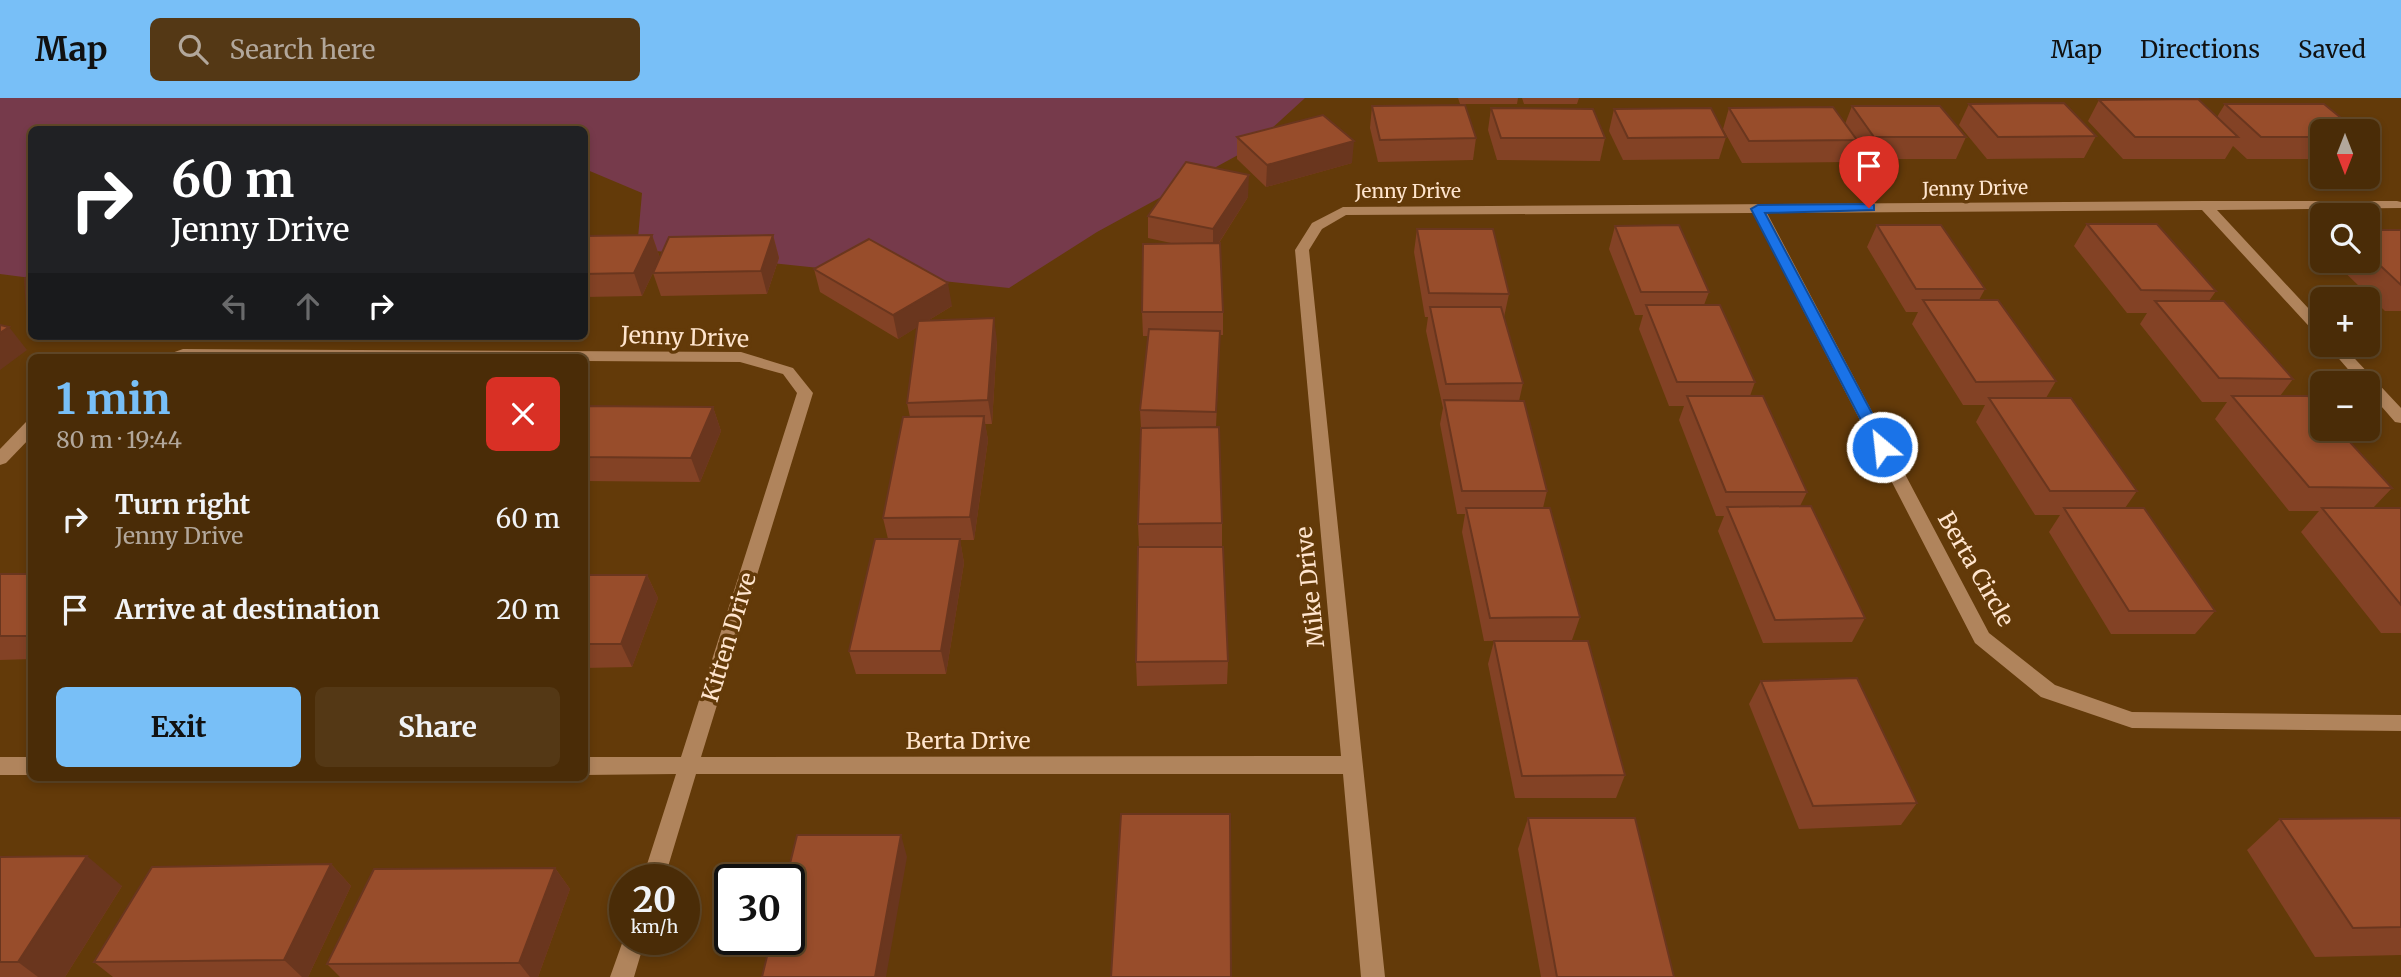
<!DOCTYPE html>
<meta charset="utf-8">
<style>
body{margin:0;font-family:Merriweather,serif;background:#543815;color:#f1f3f6;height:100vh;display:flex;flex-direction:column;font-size:26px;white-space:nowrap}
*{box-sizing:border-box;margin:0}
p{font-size:23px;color:#b2a79b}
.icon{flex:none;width:38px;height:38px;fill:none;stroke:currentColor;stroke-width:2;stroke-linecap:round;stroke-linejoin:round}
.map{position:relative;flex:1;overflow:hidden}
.side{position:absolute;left:28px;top:256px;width:560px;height:427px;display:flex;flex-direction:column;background:#4a2c07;border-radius:10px;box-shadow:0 4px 10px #0003,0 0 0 2px #614828}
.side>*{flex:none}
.guide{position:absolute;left:28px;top:28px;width:560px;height:214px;border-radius:10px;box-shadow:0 4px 10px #0003,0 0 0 2px #614828;background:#202124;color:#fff;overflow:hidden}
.needle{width:46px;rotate:180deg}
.controls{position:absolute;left:2310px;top:21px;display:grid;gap:14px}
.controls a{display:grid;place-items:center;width:70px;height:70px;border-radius:10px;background:#4a2c07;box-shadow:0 4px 10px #0003,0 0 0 2px #614828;font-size:35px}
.speed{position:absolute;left:609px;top:766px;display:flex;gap:14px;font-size:35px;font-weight:700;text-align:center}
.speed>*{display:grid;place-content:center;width:91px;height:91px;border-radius:50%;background:#4a2c07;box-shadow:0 4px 10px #0003,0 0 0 2px #614828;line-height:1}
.speed small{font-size:18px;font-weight:400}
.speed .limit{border:4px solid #111;border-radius:10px;background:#fff;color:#111}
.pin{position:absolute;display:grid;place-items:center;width:60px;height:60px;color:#fff;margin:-72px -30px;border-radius:50% 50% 50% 0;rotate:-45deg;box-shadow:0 0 7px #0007}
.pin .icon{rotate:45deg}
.me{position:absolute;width:77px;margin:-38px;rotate:332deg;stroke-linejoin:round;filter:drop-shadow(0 0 5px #0008)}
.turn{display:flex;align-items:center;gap:24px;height:147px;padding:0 28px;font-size:32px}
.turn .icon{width:91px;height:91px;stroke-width:2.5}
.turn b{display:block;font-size:49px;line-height:60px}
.lanes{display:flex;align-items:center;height:66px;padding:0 28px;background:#0003;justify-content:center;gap:35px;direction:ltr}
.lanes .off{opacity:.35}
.round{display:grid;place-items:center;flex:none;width:74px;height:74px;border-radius:10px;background:#543815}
.head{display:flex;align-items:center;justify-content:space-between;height:119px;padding:0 28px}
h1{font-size:42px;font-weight:700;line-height:52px;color:#78bff7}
.primary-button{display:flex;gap:14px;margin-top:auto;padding:14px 28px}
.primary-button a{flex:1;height:80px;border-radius:10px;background:#78bff7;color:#111;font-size:28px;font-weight:700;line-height:80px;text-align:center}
.primary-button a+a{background:#543815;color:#f1f3f6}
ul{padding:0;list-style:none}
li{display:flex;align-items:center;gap:21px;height:91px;padding:0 28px}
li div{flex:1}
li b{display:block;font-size:26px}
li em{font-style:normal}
header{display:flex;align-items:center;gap:42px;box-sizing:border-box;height:98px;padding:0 35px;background:#78bff7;color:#111}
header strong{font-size:33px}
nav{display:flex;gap:38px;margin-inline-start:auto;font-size:24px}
.search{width:490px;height:63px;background:#543815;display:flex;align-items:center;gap:18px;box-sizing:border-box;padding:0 24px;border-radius:10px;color:#b2a79b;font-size:26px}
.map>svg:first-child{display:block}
</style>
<header>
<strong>Map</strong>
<div class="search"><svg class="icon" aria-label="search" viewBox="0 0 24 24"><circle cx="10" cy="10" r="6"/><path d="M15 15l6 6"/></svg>Search here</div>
<nav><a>Map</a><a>Directions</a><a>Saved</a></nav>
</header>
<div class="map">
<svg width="2401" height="879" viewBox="0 0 2401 879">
<rect width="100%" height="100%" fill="#633a09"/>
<path fill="#763a4b" d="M 0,0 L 1305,0 L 1249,51 L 1097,134 L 1009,190 L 637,151 L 642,95 L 585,71 L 584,32 L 32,32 L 31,180 L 0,176 Z"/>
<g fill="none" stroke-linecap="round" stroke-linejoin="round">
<g fill="#b0845c" fill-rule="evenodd">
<path d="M 2205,103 L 2397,103 L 2401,104 L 2401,110 L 2217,112 L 2322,225 L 2322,239 L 2317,237 L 2202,112 L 1767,115 L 1989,535 L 2055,587 L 2132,614 L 2401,617 L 2401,633 L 2132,630 L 2041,599 L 1975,545 L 1753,115 L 1346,117 L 1322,131 L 1309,152 L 1385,879 L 1361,879 L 1343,676 L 696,676 L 664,782 L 642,782 L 676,676 L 584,677 L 584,659 L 681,659 L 797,295 L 783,276 L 740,264 L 584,263 L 584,259 L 166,259 L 169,256 L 183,251 L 741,254 L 793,270 L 813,295 L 701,659 L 1341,658 L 1295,152 L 1312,125 L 1343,109 Z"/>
<path d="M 2327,247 L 2342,247 L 2401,310 L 2401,325 L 2395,324 L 2368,293 L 2368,285 L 2360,285 Z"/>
<path d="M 32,323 L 32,338 L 6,365 L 0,367 L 0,351 L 26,324 Z"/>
<rect x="0" y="659" width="32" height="18"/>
<path d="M 625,837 L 625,842 L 645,842 L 634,879 L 610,879 Z"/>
</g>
</g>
<g fill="#834225">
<path d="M 1458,0 L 1518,0 L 1517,6 L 1460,6 Z"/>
<path d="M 1522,0 L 1579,0 L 1577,6 L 1524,6 Z"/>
<path d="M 2099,2 L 2217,19 L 2225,6 L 2322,33 L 2322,61 L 2247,61 L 2233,48 L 2225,61 L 2123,61 L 2088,23 Z"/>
<path d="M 1969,6 L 2096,38 L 2084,60 L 1987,61 L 1959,27 Z"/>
<path d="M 1372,8 L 1476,40 L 1473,62 L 1378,64 L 1370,30 Z"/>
<path d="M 1852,8 L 1966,39 L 1956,61 L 1865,61 L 1855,46 L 1848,64 L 1742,65 L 1723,31 L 1729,10 L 1845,26 Z"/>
<path d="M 1491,10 L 1605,40 L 1600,63 L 1497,62 L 1488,32 Z"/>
<path d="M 1614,11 L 1726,39 L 1719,61 L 1623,62 L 1609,33 Z"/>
<path d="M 1237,39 L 1352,65 L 1266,89 L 1237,61 Z"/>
<path d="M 1248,99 L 1219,145 L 1223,214 L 1223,237 L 1220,237 L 1216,329 L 1222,425 L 1222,449 L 1228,563 L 1227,586 L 1137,588 L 1136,564 L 1139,449 L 1138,426 L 1141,330 L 1140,312 L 1148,238 L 1143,238 L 1142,214 L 1171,145 L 1148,140 L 1148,118 Z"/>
<path d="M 2087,126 L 2216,193 L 2209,203 L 2293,281 L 2280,298 L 2392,390 L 2373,410 L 2401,410 L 2401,535 L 2381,535 L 2301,434 L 2319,413 L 2289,413 L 2215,321 L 2227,304 L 2202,304 L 2140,226 L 2147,215 L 2127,215 L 2074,148 Z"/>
<path d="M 1877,127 L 1985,191 L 1979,202 L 2056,283 L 2046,300 L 2137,393 L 2125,410 L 2215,513 L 2195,536 L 2111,536 L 2049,434 L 2060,417 L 2035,417 L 1976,324 L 1985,307 L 1963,307 L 1912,226 L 1918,214 L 1906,214 L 1867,149 Z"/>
<path d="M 1615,128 L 1709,194 L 1704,207 L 1755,284 L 1750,298 L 1807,394 L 1800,408 L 1865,520 L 1852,544 L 1763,545 L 1718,433 L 1724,418 L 1716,418 L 1679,322 L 1684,308 L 1669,308 L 1639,231 L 1643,217 L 1635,217 L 1609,151 Z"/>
<path d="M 1417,131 L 1509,196 L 1504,219 L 1523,285 L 1519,303 L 1547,393 L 1543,410 L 1580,519 L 1572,542 L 1484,543 L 1462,434 L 1465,416 L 1457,416 L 1440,326 L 1443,310 L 1426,233 L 1428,219 L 1425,219 L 1414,154 Z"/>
<path d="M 2368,132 L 2401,132 L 2401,213 L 2385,213 L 2333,163 L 2368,163 Z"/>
<path d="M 652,137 L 660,160 L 642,198 L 584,199 L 584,138 Z"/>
<path d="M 773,137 L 779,160 L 767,196 L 661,198 L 653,175 Z"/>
<path d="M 814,171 L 952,208 L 929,222 L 997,243 L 992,326 L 985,326 L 988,342 L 974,442 L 960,442 L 964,465 L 946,576 L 856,576 L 849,553 L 888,441 L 883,420 L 910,319 L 907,305 L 917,229 L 898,241 L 820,194 Z"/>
<path d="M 584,308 L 713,309 L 721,333 L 700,384 L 584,383 Z"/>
<path d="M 0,476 L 32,476 L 32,561 L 0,562 Z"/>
<path d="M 584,477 L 647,477 L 658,500 L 632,569 L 584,570 Z"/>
<path d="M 1494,543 L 1625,677 L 1616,700 L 1515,700 L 1488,566 Z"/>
<path d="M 1761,583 L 1917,705 L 1901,727 L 1799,731 L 1749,606 Z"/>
<path d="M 1528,720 L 1674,879 L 1541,879 L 1518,751 Z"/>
<path d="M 2401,720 L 2401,857 L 2315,859 L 2247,752 L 2280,721 Z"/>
<path d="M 0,759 L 122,788 L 65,879 L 0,879 Z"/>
<path d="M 331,766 L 351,788 L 308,879 L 113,879 L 94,864 Z"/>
<path d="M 555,770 L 570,791 L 538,879 L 340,879 L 327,866 Z"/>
</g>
<g fill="#6a361e">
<path d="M 1354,43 L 1352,65 L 1266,89 L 1267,67 Z"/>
<path d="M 1249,77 L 1248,99 L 1213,154 L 1213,131 Z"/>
<path d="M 652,137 L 660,160 L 642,198 L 634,175 Z"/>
<path d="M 773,137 L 779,160 L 767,196 L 761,173 Z"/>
<path d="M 948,185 L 952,208 L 898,241 L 893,217 Z"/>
<path d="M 994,220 L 997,243 L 992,326 L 988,302 Z"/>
<path d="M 9,229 L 27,252 L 0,272 L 0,235 Z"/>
<path d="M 713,309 L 721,333 L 700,384 L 691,360 Z"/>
<path d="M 984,318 L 988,342 L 974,442 L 970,419 Z"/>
<path d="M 960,441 L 964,465 L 946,576 L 941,553 Z"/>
<path d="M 647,477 L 658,500 L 632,569 L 621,546 Z"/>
<path d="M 901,737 L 907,759 L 886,879 L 875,879 Z"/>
<path d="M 87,758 L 122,788 L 65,879 L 38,879 L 18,864 Z"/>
<path d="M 331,766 L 351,788 L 308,879 L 302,879 L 284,862 Z"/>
<path d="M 555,770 L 570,791 L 538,879 L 530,879 L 519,865 Z"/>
</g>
<g fill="#984d2b" stroke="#6a361e" stroke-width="2">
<path d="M 2198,1 L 2238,39 L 2135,39 L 2099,2 Z"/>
<path d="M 2064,5 L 2096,38 L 1998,39 L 1969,6 Z"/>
<path d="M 2225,6 L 2324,6 L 2357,33 L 2322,33 L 2322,39 L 2261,39 Z"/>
<path d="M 1465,7 L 1476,40 L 1380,42 L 1372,8 Z"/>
<path d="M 1852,8 L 1940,8 L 1966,39 L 1874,39 Z"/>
<path d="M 1833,9 L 1857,42 L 1749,43 L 1729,10 Z"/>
<path d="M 1491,10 L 1593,11 L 1605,40 L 1501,40 Z"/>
<path d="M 1711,10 L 1726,39 L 1628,40 L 1614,11 Z"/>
<path d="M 1323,17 L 1354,43 L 1267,67 L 1237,39 Z"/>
<path d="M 1186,64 L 1249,77 L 1213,131 L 1148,118 Z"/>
<path d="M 2087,126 L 2157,126 L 2216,193 L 2141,192 Z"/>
<path d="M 1679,127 L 1709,194 L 1641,194 L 1615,128 Z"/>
<path d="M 1877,127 L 1941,127 L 1985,191 L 1916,191 Z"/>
<path d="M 1417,131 L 1493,131 L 1509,196 L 1429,195 Z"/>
<path d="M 2368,132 L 2401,132 L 2401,187 L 2368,156 Z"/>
<path d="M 652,137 L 634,175 L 584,176 L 584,138 Z"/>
<path d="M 773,137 L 761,173 L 653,175 L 669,139 Z"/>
<path d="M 869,141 L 948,185 L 893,217 L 814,171 Z"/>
<path d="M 1220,145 L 1223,214 L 1142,214 L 1143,146 Z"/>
<path d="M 32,178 L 32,210 L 27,212 L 25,180 Z"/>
<path d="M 1923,202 L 1998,202 L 2056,283 L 1976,284 Z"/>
<path d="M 2155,203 L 2224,203 L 2293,281 L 2219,280 Z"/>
<path d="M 1646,207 L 1720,207 L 1755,284 L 1677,284 Z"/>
<path d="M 1430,209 L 1501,209 L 1523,285 L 1446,286 Z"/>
<path d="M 994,220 L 988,302 L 907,305 L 918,223 Z"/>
<path d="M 0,227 L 9,229 L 0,235 Z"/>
<path d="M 1149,231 L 1220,233 L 1216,314 L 1140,312 Z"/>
<path d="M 1687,298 L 1763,298 L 1807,394 L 1726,394 Z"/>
<path d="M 2232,298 L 2308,298 L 2322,313 L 2322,331 L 2338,331 L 2392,390 L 2309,389 Z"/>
<path d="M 1989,300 L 2071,300 L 2137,393 L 2050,393 Z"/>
<path d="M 1444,302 L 1524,303 L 1547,393 L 1462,393 Z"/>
<path d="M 584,308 L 713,309 L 691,360 L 584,359 Z"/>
<path d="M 984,318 L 970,419 L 883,420 L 903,319 Z"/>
<path d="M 1219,329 L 1222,425 L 1138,426 L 1141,330 Z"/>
<path d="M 1811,408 L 1865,520 L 1775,522 L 1727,409 Z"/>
<path d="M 1466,410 L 1550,410 L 1580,519 L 1490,520 Z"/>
<path d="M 2064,410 L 2144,410 L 2215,513 L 2129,513 Z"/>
<path d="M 2322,410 L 2401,410 L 2401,507 Z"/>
<path d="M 875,441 L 960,441 L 941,553 L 849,553 Z"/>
<path d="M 1138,449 L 1223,449 L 1228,563 L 1136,564 Z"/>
<rect x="0" y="476" width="32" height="62"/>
<path d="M 584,477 L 647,477 L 621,546 L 584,546 Z"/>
<path d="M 1494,543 L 1588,543 L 1625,677 L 1522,678 Z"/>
<path d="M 1857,580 L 1917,705 L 1813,708 L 1761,583 Z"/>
<path d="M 1121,716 L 1230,716 L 1231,879 L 1111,879 Z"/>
<path d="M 1528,720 L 1635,720 L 1674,879 L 1557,879 Z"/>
<path d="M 2401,720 L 2401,829 L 2353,830 L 2280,721 Z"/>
<path d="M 797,737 L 901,737 L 875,879 L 762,879 L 771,842 L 789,842 L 789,782 L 786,782 Z"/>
<path d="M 87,758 L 18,864 L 0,864 L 0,759 Z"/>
<path d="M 331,766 L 284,862 L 94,864 L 152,769 Z"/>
<path d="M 555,770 L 519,865 L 327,866 L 374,771 Z"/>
</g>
<path fill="#1a73e8" stroke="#114b97" stroke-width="2" d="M 1869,106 L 1874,107 L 1874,112 L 1765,115 L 1890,349 L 1882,354 L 1875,349 L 1751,111 L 1758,107 Z"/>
<g text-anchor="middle" stroke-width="7" stroke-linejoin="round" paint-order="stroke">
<g font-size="19" fill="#ffe5ce" stroke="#633a09">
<text transform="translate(1975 90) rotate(-1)" y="7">Jenny Drive</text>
<text x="1408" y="100">Jenny Drive</text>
</g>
<g font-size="23" fill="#ffe5ce" stroke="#633a09">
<text transform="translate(685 239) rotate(2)" y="8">Jenny Drive</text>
<text transform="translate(1976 471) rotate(60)" y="8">Berta Circle</text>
<text transform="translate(1310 489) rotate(-96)" y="8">Mike Drive</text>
<text transform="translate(729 539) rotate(-73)" y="8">Kitten Drive</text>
<text x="968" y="651">Berta Drive</text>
</g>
</g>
</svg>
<div class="controls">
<a><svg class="needle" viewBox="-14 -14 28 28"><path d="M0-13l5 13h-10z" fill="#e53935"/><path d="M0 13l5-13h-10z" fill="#b2a79b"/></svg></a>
<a><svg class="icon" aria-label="search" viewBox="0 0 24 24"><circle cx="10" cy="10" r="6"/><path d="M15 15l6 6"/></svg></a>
<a>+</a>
<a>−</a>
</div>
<div class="speed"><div>20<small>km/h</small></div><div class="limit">30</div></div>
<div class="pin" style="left:1869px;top:110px;background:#d93025"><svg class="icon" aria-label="arrive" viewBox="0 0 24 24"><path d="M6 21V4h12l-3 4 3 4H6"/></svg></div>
<svg class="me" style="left:1882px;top:349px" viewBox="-20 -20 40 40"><circle r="17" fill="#1a73e8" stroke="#fff" stroke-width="3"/><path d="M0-11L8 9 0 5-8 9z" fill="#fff"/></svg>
<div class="guide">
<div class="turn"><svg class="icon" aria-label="right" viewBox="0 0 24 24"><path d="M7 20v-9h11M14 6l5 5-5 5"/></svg><div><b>60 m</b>Jenny Drive</div></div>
<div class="lanes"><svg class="icon off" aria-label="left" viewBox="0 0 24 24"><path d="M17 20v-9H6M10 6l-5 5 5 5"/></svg><svg class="icon off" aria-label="ahead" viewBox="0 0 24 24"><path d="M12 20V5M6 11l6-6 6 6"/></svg><svg class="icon" aria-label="right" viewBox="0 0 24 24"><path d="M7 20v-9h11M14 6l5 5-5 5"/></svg></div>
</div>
<section class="side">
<div class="head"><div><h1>1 min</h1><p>80 m · 19:44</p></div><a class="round" style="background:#d93025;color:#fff"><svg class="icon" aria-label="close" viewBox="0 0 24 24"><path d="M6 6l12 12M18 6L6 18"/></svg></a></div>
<ul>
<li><svg class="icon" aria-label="right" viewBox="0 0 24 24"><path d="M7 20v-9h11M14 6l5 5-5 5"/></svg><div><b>Turn right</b><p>Jenny Drive</p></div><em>60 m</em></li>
<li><svg class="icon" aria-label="arrive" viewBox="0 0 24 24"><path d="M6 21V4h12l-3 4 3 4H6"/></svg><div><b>Arrive at destination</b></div><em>20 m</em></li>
</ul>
<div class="primary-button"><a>Exit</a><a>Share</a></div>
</section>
</div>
